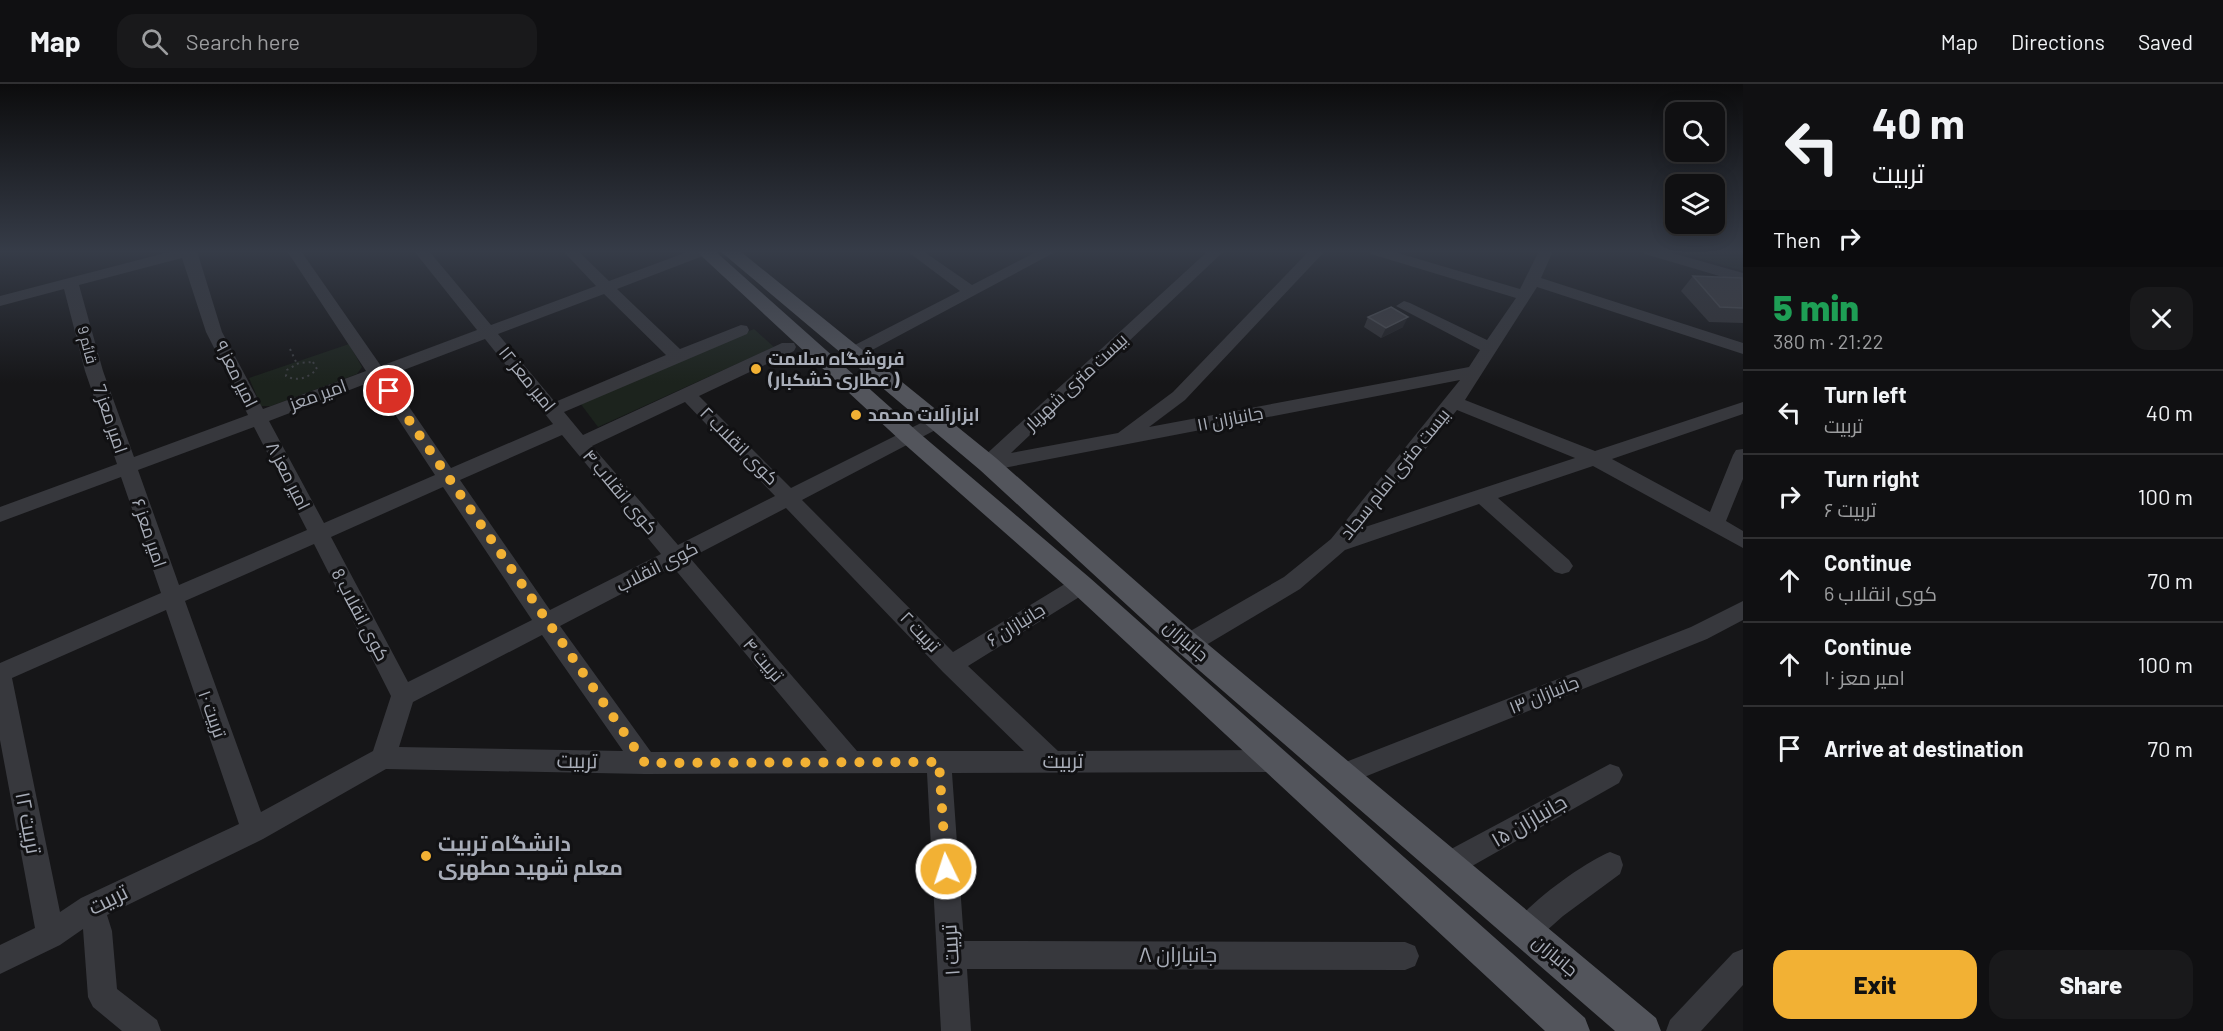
<!DOCTYPE html>
<meta charset="utf-8">
<style>
body{margin:0;font-family:Barlow,Cairo,sans-serif;background:#19191b;color:#f1f3f6;height:100vh;display:flex;flex-direction:column;font-size:22px;white-space:nowrap}
*{box-sizing:border-box;margin:0}
p{font-size:20px;color:#9c9d9f}
.icon{flex:none;width:33px;height:33px;fill:none;stroke:currentColor;stroke-width:2;stroke-linecap:round;stroke-linejoin:round}
.map{position:relative;flex:1;overflow:hidden}
.side{display:flex;flex-direction:column;background:#101012;width:480px}
.side>*{flex:none}
.top-card{background:#101012;color:#f1f3f6;overflow:hidden}
.tools{position:absolute;left:1665px;top:18px;display:grid;gap:12px}
.tools a{display:grid;place-items:center;width:60px;height:60px;border-radius:12px;background:#101012;box-shadow:0 3px 15px #0003,0 0 0 2px #303032;font-size:30px}
.pin{position:absolute;display:grid;place-items:center;width:51px;height:51px;color:#fff;margin:-26px;border:3px solid #fff;border-radius:50%;box-shadow:0 2px 6px #0007}
.me{position:absolute;width:66px;margin:-33px;rotate:356deg;stroke-linejoin:round;filter:drop-shadow(0 0 4px #0008)}
.turn{display:flex;align-items:center;gap:21px;height:126px;padding:0 30px;font-size:27px}
.turn .icon{width:78px;height:78px;stroke-width:2.5}
.turn b{display:block;font-size:42px;line-height:51px}
.then{display:flex;align-items:center;height:57px;padding:0 30px;background:#0003;gap:12px;font-size:22px}
.round{display:grid;place-items:center;flex:none;width:63px;height:63px;border-radius:18px;background:#19191b}
.head{display:flex;align-items:center;justify-content:space-between;height:102px;padding:0 30px}
h1{font-size:36px;font-weight:800;line-height:45px;color:#1e9e55}
.button{display:flex;gap:12px;margin-top:auto;padding:12px 30px}
.button a{flex:1;height:69px;border-radius:18px;background:#f2b134;color:#111;font-size:24px;font-weight:800;line-height:69px;text-align:center}
.button a+a{background:#19191b;color:#f1f3f6}
ul{padding:0;list-style:none}
li{display:flex;align-items:center;gap:18px;height:84px;padding:0 30px;border-top:2px solid #303032}
li div{flex:1}
li b{display:block;font-size:22px}
li em{font-style:normal}
header{display:flex;align-items:center;gap:36px;box-sizing:border-box;height:84px;padding:0 30px;background:#101012;border-bottom:2px solid #303032}
header strong{font-size:28px}
nav{display:flex;gap:33px;margin-inline-start:auto;font-size:21px}
.search{width:420px;height:54px;background:#19191b;display:flex;align-items:center;gap:15px;box-sizing:border-box;padding:0 21px;border-radius:18px;color:#9c9d9f;font-size:22px}
main{display:flex;flex:1;min-height:0}
.map>svg:first-child{display:block}
</style>
<header>
<strong>Map</strong>
<div class="search"><svg class="icon" aria-label="search" viewBox="0 0 24 24"><circle cx="10" cy="10" r="6"/><path d="M15 15l6 6"/></svg>Search here</div>
<nav><a>Map</a><a>Directions</a><a>Saved</a></nav>
</header>
<main>
<div class="map">
<svg width="1743" height="947" viewBox="0 0 1743 947">
<rect width="100%" height="100%" fill="#161618"/>
<g fill="#1c231d">
<path d="M 1676,167 L 1743,167 L 1743,187 Z"/>
<path d="M 754,245 L 774,263 L 598,343 L 580,319 Z"/>
<path d="M 349,260 L 362,283 L 357,290 L 271,322 L 261,322 L 249,294 Z"/>
</g>
<g fill="none" stroke-linecap="round" stroke-linejoin="round">
<g stroke="#3d3f44" stroke-width="2" stroke-dasharray="2 4" stroke-linecap="butt">
<path d="M 290,265 L 297,280"/>
<path d="M 313,278 L 317,285 C 308,294 298,298 286,292 L 287,286 L 299,279 Z"/>
</g>
<g fill="#37383d" fill-rule="evenodd">
<path d="M 173,167 L 197,167 L 222,248 L 263,325 L 366,287 L 287,167 L 301,167 L 381,282 L 477,246 L 414,167 L 429,167 L 491,241 L 596,202 L 563,167 L 578,167 L 609,197 L 690,167 L 710,167 L 708,170 L 617,205 L 680,265 L 741,241 L 747,242 L 749,246 L 747,250 L 564,328 L 583,351 L 782,259 L 794,259 L 796,263 L 794,267 L 699,312 L 791,404 L 931,334 L 943,334 L 946,338 L 943,342 L 802,416 L 953,568 L 1073,495 L 1081,493 L 1089,495 L 1092,501 L 1089,507 L 968,582 L 1058,667 L 1276,666 L 1285,669 L 1288,677 L 1285,685 L 1276,688 L 952,689 L 964,857 L 1405,858 L 1415,862 L 1419,872 L 1415,882 L 1405,886 L 967,885 L 971,947 L 941,947 L 927,689 L 645,690 L 386,685 L 263,755 L 107,831 L 112,847 L 117,905 L 157,936 L 161,947 L 122,947 L 93,923 L 88,913 L 83,845 L 60,861 L 0,890 L 0,861 L 35,844 L 0,656 L 0,579 L 161,509 L 121,393 L 0,438 L 0,423 L 117,380 L 85,287 L 64,205 L 0,222 L 0,212 ZM 182,174 L 206,248 L 248,331 L 134,373 L 103,287 L 79,201 ZM 604,210 L 666,271 L 555,318 L 498,250 ZM 485,255 L 553,340 L 451,384 L 388,292 ZM 373,297 L 435,391 L 324,439 L 269,337 ZM 685,318 L 775,412 L 678,461 L 592,362 ZM 254,343 L 307,446 L 179,501 L 138,386 ZM 562,351 L 661,470 L 550,526 L 460,396 ZM 443,403 L 532,536 L 408,598 L 331,453 ZM 786,424 L 943,588 L 1024,667 L 857,667 L 690,474 ZM 314,460 L 391,612 L 373,667 L 261,728 L 185,517 ZM 673,483 L 827,667 L 651,668 L 560,542 ZM 166,526 L 239,740 L 81,814 L 60,828 L 12,594 ZM 542,551 L 623,667 L 399,663 L 413,618 Z"/>
<path d="M 907,167 L 923,167 L 972,201 L 1038,167 L 1057,167 L 859,273 L 847,273 L 844,269 L 847,265 L 960,207 Z"/>
<path d="M 1208,167 L 1224,167 L 1011,369 L 1118,349 L 1173,308 L 1309,167 L 1325,167 L 1185,316 L 1149,343 L 1469,283 L 1480,266 L 1396,222 L 1404,217 L 1410,219 L 1487,256 L 1516,214 L 1371,170 L 1369,167 L 1391,167 L 1520,205 L 1539,167 L 1553,167 L 1541,194 L 1743,259 L 1743,270 L 1537,203 L 1465,316 L 1595,367 L 1743,318 L 1743,330 L 1612,375 L 1710,428 L 1733,371 L 1736,366 L 1743,365 L 1743,395 L 1726,437 L 1743,447 L 1743,464 L 1593,382 L 1498,414 L 1569,476 L 1573,482 L 1569,488 L 1562,490 L 1555,488 L 1479,420 L 1345,466 L 1300,505 L 1196,567 L 1188,569 L 1180,567 L 1177,560 L 1180,553 L 1284,493 L 1331,455 L 1460,296 L 988,387 L 981,385 L 978,380 L 981,375 ZM 1457,326 L 1575,374 L 1362,444 Z"/>
<path d="M 1642,167 L 1665,167 L 1743,189 L 1743,199 L 1645,170 Z"/>
<path d="M 1743,517 L 1743,536 L 1707,555 L 1342,702 L 1333,699 L 1329,691 L 1333,683 L 1691,543 Z"/>
<path d="M 1610,680 L 1619,683 L 1623,691 L 1619,699 L 1458,790 L 1448,794 L 1438,790 L 1435,781 L 1438,772 Z"/>
<path d="M 1610,768 L 1620,772 L 1623,781 L 1620,790 L 1563,832 L 1535,857 L 1525,861 L 1515,857 L 1511,847 C 1520,824 1586,777 1610,768 Z"/>
<path d="M 1743,865 L 1743,901 L 1701,947 L 1666,947 L 1670,936 L 1733,869 Z"/>
</g>
<g fill="#53555c" fill-rule="evenodd">
<path d="M 696,167 L 715,167 L 918,348 L 1090,494 L 1585,934 L 1590,947 L 1545,947 L 1072,508 L 902,358 Z"/>
<path d="M 720,167 L 740,167 L 996,374 L 1198,552 L 1656,934 L 1661,947 L 1615,947 L 1178,568 L 980,386 Z"/>
</g>
</g>
<g fill="#323236">
<path d="M 1693,192 L 1743,195 L 1743,239 L 1709,238 L 1681,207 Z"/>
<path d="M 1368,233 L 1403,243 L 1381,254 L 1364,243 Z"/>
</g>
<path fill="#212124" d="M 1408,233 L 1403,243 L 1381,254 L 1386,244 Z"/>
<g fill="#3f3f44" stroke="#4f5156" stroke-width="1.5">
<path d="M 1693,192 L 1742,194 L 1743,224 L 1720,223 Z"/>
<path d="M 1391,223 L 1408,233 L 1386,244 L 1368,233 Z"/>
</g>
<linearGradient id="sky" x2="0" y2="1"><stop stop-color="#0c0c0d"/><stop offset="0.56" stop-color="#363c48"/><stop offset="1" stop-color="#363c48" stop-opacity="0"/></linearGradient>
<rect width="1743" height="299" fill="url(#sky)"/>
<g fill="none" stroke-linecap="round" stroke-linejoin="round">
<path stroke="#f2b134" stroke-width="10" stroke-dasharray="0 18" d="M 389,307 L 645,679 L 939,678 L 946,785"/>
</g>
<g fill="#f2b134" stroke="#111113" stroke-width="2">
<circle cx="756" cy="285" r="6"/>
<circle cx="856" cy="331" r="6"/>
<circle cx="426" cy="772" r="6"/>
</g>
<g text-anchor="middle" stroke-width="6" stroke-linejoin="round" paint-order="stroke">
<g font-size="15" fill="#a8adb8" stroke="#111113">
<text transform="translate(87 261) rotate(75)" y="5">قائم 9</text>
</g>
<g font-size="18" font-weight="bold" fill="#a8adb8" stroke="#111113" text-anchor="start">
<text x="768" y="281">فروشگاه سلامت<tspan x="768" dy="21">(عطاری خشکبار )</tspan></text>
<text x="868" y="337">ابزارآلات محمد</text>
</g>
<g font-size="18" fill="#a8adb8" stroke="#111113">
<text transform="translate(236 290) rotate(63)" y="6">امیر معز ۹</text>
<text transform="translate(527 295) rotate(51)" y="6">امیر معز ۱۲</text>
<text transform="translate(1076 298) rotate(-43)" y="6">بیست متری شهریار</text>
<text transform="translate(318 311) rotate(-20)" y="6">امیر معز</text>
<text transform="translate(110 335) rotate(71)" y="6">امیر معز 7</text>
<text transform="translate(1230 335) rotate(-11)" y="6">جانبازان ۱۱</text>
<text transform="translate(739 362) rotate(45)" y="6">کوی انقلاب ۲</text>
<text transform="translate(1395 390) rotate(-51)" y="6">بیست متری امام سجاد</text>
<text transform="translate(288 392) rotate(63)" y="6">امیر معز ۸</text>
<text transform="translate(620 408) rotate(50)" y="6">کوی انقلاب ۴</text>
<text transform="translate(149 449) rotate(71)" y="6">امیر معز ۶</text>
<text transform="translate(657 483) rotate(-27)" y="6">کوی انقلاب</text>
<text transform="translate(360 531) rotate(62)" y="6">کوی انقلاب 8</text>
<text transform="translate(1016 541) rotate(-32)" y="6">جانبازان ۶</text>
<text transform="translate(920 548) rotate(46)" y="6">تربیت ۲</text>
<text transform="translate(1186 557) rotate(41)" y="6">جانبازان</text>
<text transform="translate(763 576) rotate(49)" y="6">تربیت ۴</text>
<text transform="translate(1544 611) rotate(-22)" y="6">جانبازان ۱۳</text>
<text transform="translate(212 630) rotate(70)" y="6">تربیت ۱۰</text>
<text transform="translate(1555 872) rotate(40)" y="6">جانبازان</text>
</g>
<g font-size="21" fill="#a8adb8" stroke="#111113">
<text transform="translate(577 677) rotate(1)" y="7">تربیت</text>
<text x="1063" y="684">تربیت</text>
<text transform="translate(1529 737) rotate(-30)" y="7">جانبازان ۱۵</text>
<text transform="translate(28 739) rotate(79)" y="7">تربیت ۱۲</text>
<text transform="translate(108 816) rotate(-27)" y="7">تربیت</text>
<text transform="translate(951 866) rotate(-94)" y="7">تربیت ۱</text>
<text x="1178" y="878">جانباران ۸</text>
</g>
<g font-size="21" font-weight="bold" fill="#a8adb8" stroke="#111113" text-anchor="start">
<text x="438" y="767">دانشگاه تربیت<tspan x="438" dy="24">معلم شهید مطهری</tspan></text>
</g>
</g>
</svg>
<div class="tools">
<a><svg class="icon" aria-label="search" viewBox="0 0 24 24"><circle cx="10" cy="10" r="6"/><path d="M15 15l6 6"/></svg></a>
<a><svg class="icon" aria-label="layers" viewBox="0 0 24 24"><path d="M12 4l9 5-9 5-9-5zM3 14l9 5 9-5"/></svg></a>
</div>
<div class="pin" style="left:389px;top:307px;background:#d93025"><svg class="icon" aria-label="arrive" viewBox="0 0 24 24"><path d="M6 21V4h12l-3 4 3 4H6"/></svg></div>
<svg class="me" style="left:946px;top:785px" viewBox="-20 -20 40 40"><circle r="17" fill="#f2b134" stroke="#fff" stroke-width="3"/><path d="M0-11L8 9 0 5-8 9z" fill="#fff"/></svg>
</div>
<section class="side">
<div class="top-card">
<div class="turn"><svg class="icon" aria-label="left" viewBox="0 0 24 24"><path d="M17 20v-9H6M10 6l-5 5 5 5"/></svg><div><b>40 m</b>تربیت</div></div>
<div class="then">Then<svg class="icon" aria-label="right" viewBox="0 0 24 24"><path d="M7 20v-9h11M14 6l5 5-5 5"/></svg></div>
</div>
<div class="head"><div><h1>5 min</h1><p>380 m · 21:22</p></div><a class="round"><svg class="icon" aria-label="close" viewBox="0 0 24 24"><path d="M6 6l12 12M18 6L6 18"/></svg></a></div>
<ul>
<li><svg class="icon" aria-label="left" viewBox="0 0 24 24"><path d="M17 20v-9H6M10 6l-5 5 5 5"/></svg><div><b>Turn left</b><p>تربیت</p></div><em>40 m</em></li>
<li><svg class="icon" aria-label="right" viewBox="0 0 24 24"><path d="M7 20v-9h11M14 6l5 5-5 5"/></svg><div><b>Turn right</b><p>تربیت ۶</p></div><em>100 m</em></li>
<li><svg class="icon" aria-label="ahead" viewBox="0 0 24 24"><path d="M12 20V5M6 11l6-6 6 6"/></svg><div><b>Continue</b><p>کوی انقلاب 6</p></div><em>70 m</em></li>
<li><svg class="icon" aria-label="ahead" viewBox="0 0 24 24"><path d="M12 20V5M6 11l6-6 6 6"/></svg><div><b>Continue</b><p>امیر معز ۱۰</p></div><em>100 m</em></li>
<li><svg class="icon" aria-label="arrive" viewBox="0 0 24 24"><path d="M6 21V4h12l-3 4 3 4H6"/></svg><div><b>Arrive at destination</b></div><em>70 m</em></li>
</ul>
<div class="button"><a>Exit</a><a>Share</a></div>
</section>
</main>
